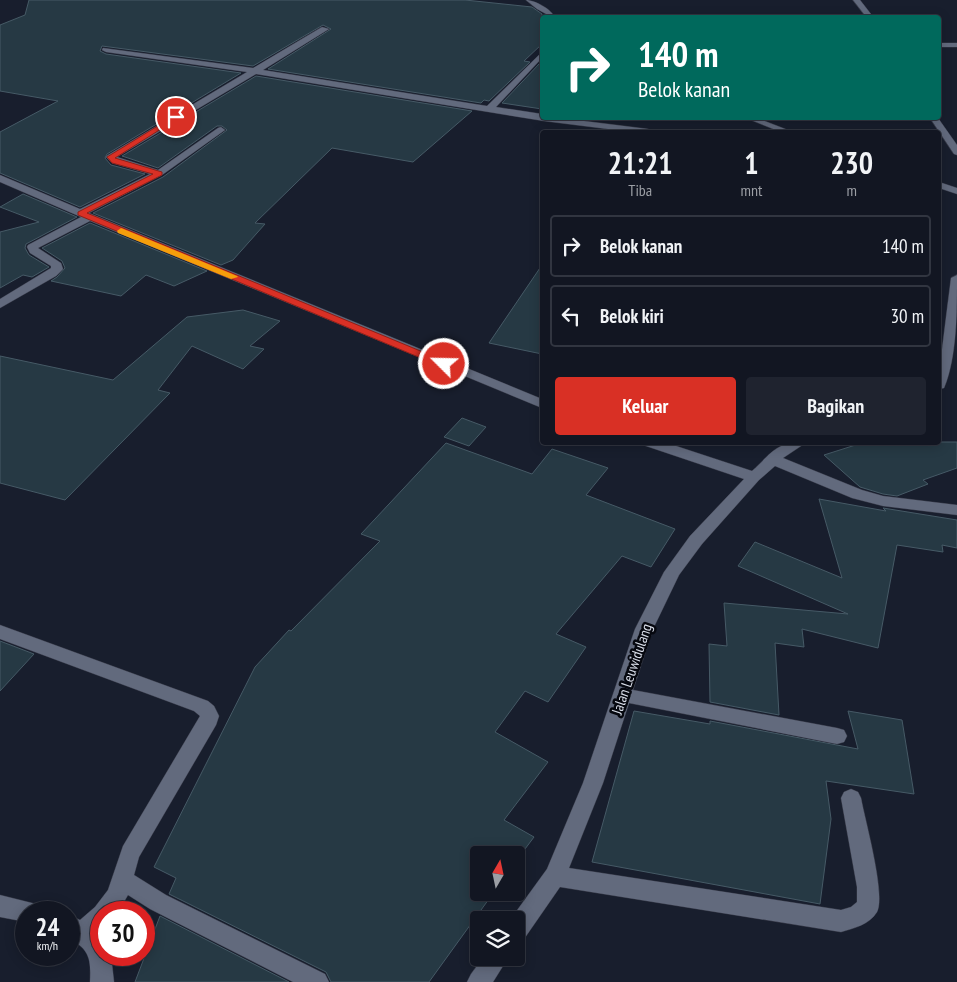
<!DOCTYPE html>
<html lang="id">
<style>
body{margin:0;font-family:"PT Sans Narrow",sans-serif;background:#1f232f;color:#f1f3f6;height:100vh;display:flex;flex-direction:column;font-size:19px;white-space:nowrap}
*{box-sizing:border-box;margin:0}
p{font-size:16px;color:#9c9fa5}
.icon{flex:none;width:28px;height:28px;fill:none;stroke:currentColor;stroke-width:2;stroke-linecap:round;stroke-linejoin:round}
.map{position:relative;flex:1;overflow:hidden}
.panel{position:absolute;left:540px;top:130px;width:401px;height:315px;display:flex;flex-direction:column;background:#121622;border-radius:5px;box-shadow:0 2px 12px #0003,0 0 0 1px #313540}
.panel>*{flex:none}
.guide{position:absolute;left:540px;top:15px;width:401px;height:105px;border-radius:5px;box-shadow:0 2px 12px #0003,0 0 0 1px #313540;background:#00695c;color:#fff;overflow:hidden}
.needle{width:32px;rotate:9deg}
.tools{position:absolute;left:470px;top:846px;display:grid;gap:10px}
.tools a{display:grid;place-items:center;width:55px;height:55px;border-radius:5px;background:#121622;box-shadow:0 2px 12px #0003,0 0 0 1px #313540;font-size:25px}
.speed{position:absolute;left:15px;top:901px;display:flex;gap:10px;font-size:25px;font-weight:700;text-align:center}
.speed>*{display:grid;place-content:center;width:65px;height:65px;border-radius:50%;background:#121622;box-shadow:0 2px 12px #0003,0 0 0 1px #313540;line-height:1}
.speed small{font-size:12px;font-weight:400}
.speed .limit{border:8px solid #d22;background:#fff;color:#111}
.pin{position:absolute;display:grid;place-items:center;width:42px;height:42px;color:#fff;margin:-21px;border:2px solid #fff;border-radius:50%;box-shadow:0 1px 5px #0007}
.me{position:absolute;width:55px;margin:-28px;rotate:293deg;stroke-linejoin:round;filter:drop-shadow(0 0 4px #0008)}
.turn{display:flex;align-items:center;gap:18px;height:105px;padding:0 15px;font-size:22px}
.turn .icon{width:65px;height:65px;stroke-width:2.5}
.turn b{display:block;font-size:35px;line-height:42px}
.eta{display:flex;justify-content:space-evenly;align-items:center;height:85px;text-align:center}
.eta b{font-size:30px;font-weight:600;line-height:35px}
.button{display:flex;gap:10px;margin-top:auto;padding:10px 15px}
.button a{flex:1;height:58px;border-radius:5px;background:#d93025;color:#fff;font-size:20px;font-weight:600;line-height:58px;text-align:center}
.button a+a{background:#1f232f;color:#f1f3f6}
ul{padding:0;list-style:none}
li{display:flex;align-items:center;gap:15px;height:62px;margin:0 10px 8px;padding:0 5px;border:2px solid #313540;border-radius:5px}
li div{flex:1}
li b{display:block;font-size:19px}
li em{font-style:normal}
.map>svg:first-child{display:block}
</style>
<div class="map">
<svg width="957" height="982" viewBox="0 0 957 982">
<rect width="100%" height="100%" fill="#181e2d"/>
<g fill="#263944" stroke="#465a66">
<path d="M 29,0 L 465,0 L 532,7 L 542,14 L 542,44 L 524,61 L 530,62 L 489,101 L 484,100 L 481,103 L 268,69 L 331,29 L 323,25 L 253,66 L 102,46 L 100,51 L 106,54 L 241,73 L 107,154 L 105,158 L 111,165 L 145,174 L 80,207 L 0,173 L 0,132 L 58,101 L 0,91 L 0,25 L 25,15 Z"/>
<path d="M 540,63 L 542,64 L 542,109 L 502,103 Z"/>
<path d="M 256,76 L 472,111 L 413,162 L 332,148 L 255,223 L 265,224 L 233,260 L 221,265 L 93,213 L 163,177 L 227,130 L 222,126 L 217,126 L 158,168 L 122,156 Z"/>
<path d="M 23,194 L 77,217 L 26,244 L 25,248 L 29,255 L 49,267 L 32,277 L 23,275 L 0,288 L 0,232 L 39,222 L 0,207 Z"/>
<path d="M 90,223 L 207,271 L 174,286 L 146,275 L 121,296 L 51,281 L 57,277 L 65,268 L 62,261 L 42,248 Z"/>
<path d="M 542,265 L 542,354 L 489,343 Z"/>
<path d="M 243,310 L 280,321 L 250,346 L 264,349 L 243,369 L 192,346 L 158,390 L 170,393 L 65,500 L 0,483 L 0,356 L 113,380 L 187,317 Z"/>
<path d="M 462,418 L 486,427 L 469,446 L 444,437 Z"/>
<path d="M 865,442 L 957,442 L 957,468 L 923,480 L 928,484 L 897,496 L 883,494 L 860,487 L 824,455 Z"/>
<path d="M 446,443 L 532,474 L 552,449 L 608,468 L 586,495 L 675,529 L 651,567 L 622,556 L 556,634 L 586,647 L 548,702 L 525,691 L 495,732 L 548,762 L 504,820 L 534,837 L 516,861 L 516,855 L 479,855 L 479,892 L 494,892 L 429,982 L 331,982 L 326,972 L 169,894 L 176,878 L 154,867 L 255,667 L 289,630 L 291,631 L 380,541 L 361,534 Z"/>
<path d="M 819,499 L 886,511 L 883,508 L 957,520 L 957,548 L 942,545 L 943,552 L 897,545 L 878,648 L 802,629 L 804,647 L 775,643 L 779,715 L 710,702 L 709,644 L 727,646 L 724,603 L 848,614 L 738,566 L 755,542 L 842,578 Z"/>
<path d="M 0,641 L 34,654 L 0,691 Z"/>
<path d="M 634,711 L 710,724 L 710,721 L 858,749 L 848,711 L 902,720 L 914,794 L 826,781 L 831,819 L 820,904 L 592,862 Z"/>
<path d="M 160,916 L 289,982 L 135,982 Z"/>
</g>
<g fill="none" stroke-linecap="round" stroke-linejoin="round">
<defs>
<g id="minor">
<path d="M 526,0 C 534,0 552,9 555,18 L 548,18 L 548,15 L 537,9 Z"/>
<path d="M 853,0 L 860,0 L 874,18 L 867,18 Z"/>
<path d="M 322,27 L 329,29 L 263,70 L 487,106 L 542,52 L 542,58 L 496,107 L 542,114 L 542,118 L 560,118 L 648,129 L 653,132 L 632,132 L 544,121 L 256,74 L 117,157 L 158,170 L 218,128 L 221,127 L 225,130 L 162,175 L 89,213 L 542,399 L 542,408 L 90,221 L 38,248 L 61,263 L 63,269 L 56,276 L 0,308 L 0,299 L 51,268 L 51,266 L 30,253 L 27,247 L 28,245 L 81,217 L 0,182 L 0,175 L 80,209 L 150,174 L 112,163 L 106,157 L 108,155 L 247,72 L 106,52 L 102,50 L 103,48 L 253,68 Z"/>
<rect x="939" y="43" width="18" height="4"/>
<path d="M 746,118 L 757,118 L 793,132 L 781,132 Z"/>
<path d="M 930,118 L 938,118 L 957,145 L 957,155 L 954,154 Z"/>
<path d="M 939,182 L 957,188 L 957,194 L 939,188 Z"/>
<path d="M 957,275 C 957,310 957,357 944,388 L 939,389 L 939,373 L 951,278 Z"/>
<path d="M 641,442 L 664,442 L 752,471 C 773,452 775,442 807,442 L 783,458 L 862,490 L 883,496 L 957,505 L 957,515 L 883,506 L 852,498 L 775,466 L 759,480 L 702,544 L 679,575 L 653,629 L 633,690 L 837,728 L 844,730 L 847,736 L 844,742 L 837,744 L 629,703 L 603,783 L 569,868 L 841,910 L 851,907 L 857,902 L 857,887 L 841,798 L 844,792 L 851,789 L 858,792 L 861,798 C 865,820 886,895 877,912 C 869,925 854,928 841,932 L 560,887 L 524,939 L 516,942 L 516,920 L 510,920 L 547,869 L 583,783 L 635,629 L 664,572 L 690,536 L 744,479 L 643,445 Z"/>
<path d="M 0,625 L 208,701 L 214,706 L 219,716 L 216,725 L 139,857 L 134,875 L 166,895 L 325,974 L 329,982 L 293,982 L 150,909 L 128,895 L 118,912 L 101,912 L 101,930 L 99,933 L 101,935 L 101,955 L 111,955 L 114,982 L 90,982 C 91,959 90,950 69,938 L 69,915 L 80,920 L 95,907 L 108,890 L 123,846 L 200,716 L 194,711 L 0,639 Z"/>
<path d="M 0,895 L 36,904 L 39,912 L 26,912 L 26,922 L 0,917 Z"/>
<path d="M 483,958 L 508,958 L 493,982 L 467,982 L 471,974 Z"/>
</g>
</defs>
<use href="#minor" stroke="#373a48" stroke-width="1"/>
<use href="#minor" fill="#626a7d" fill-rule="evenodd"/>
</g>
<path fill="#d93025" stroke="#8d1f18" d="M 174,116 L 180,117 L 115,158 L 162,172 L 162,175 L 87,213 L 447,362 L 447,366 L 440,366 L 78,215 L 78,212 L 153,174 L 112,163 L 107,157 Z"/>
<path fill="#f59e0b" d="M 121,228 L 237,276 L 238,277 L 231,279 L 118,233 L 117,231 Z"/>
<g text-anchor="middle" stroke-width="5" stroke-linejoin="round" paint-order="stroke">
<g font-size="15" fill="#d8dde8" stroke="#06080f">
<text transform="translate(632 669) rotate(-71)" y="5">Jalan Leuwidulang</text>
</g>
</g>
</svg>
<div class="tools">
<a><svg class="needle" viewBox="-14 -14 28 28"><path d="M0-13l5 13h-10z" fill="#e53935"/><path d="M0 13l5-13h-10z" fill="#9c9fa5"/></svg></a>
<a><svg class="icon" aria-label="layers" viewBox="0 0 24 24"><path d="M12 4l9 5-9 5-9-5zM3 14l9 5 9-5"/></svg></a>
</div>
<div class="speed"><div>24<small>km/h</small></div><div class="limit">30</div></div>
<div class="pin" style="left:176px;top:117px;background:#d93025"><svg class="icon" aria-label="arrive" viewBox="0 0 24 24"><path d="M6 21V4h12l-3 4 3 4H6"/></svg></div>
<svg class="me" style="left:444px;top:364px" viewBox="-20 -20 40 40"><circle r="17" fill="#d93025" stroke="#fff" stroke-width="3"/><path d="M0-11L8 9 0 5-8 9z" fill="#fff"/></svg>
<div class="guide">
<div class="turn"><svg class="icon" aria-label="right" viewBox="0 0 24 24"><path d="M7 20v-9h11M14 6l5 5-5 5"/></svg><div><b>140 m</b>Belok kanan</div></div>
</div>
<section class="panel">
<div class="eta">
<div><b>21:21</b><p>Tiba</p></div>
<div><b>1</b><p>mnt</p></div>
<div><b>230</b><p>m</p></div>
</div>
<ul>
<li><svg class="icon" aria-label="right" viewBox="0 0 24 24"><path d="M7 20v-9h11M14 6l5 5-5 5"/></svg><div><b>Belok kanan</b></div><em>140 m</em></li>
<li><svg class="icon" aria-label="left" viewBox="0 0 24 24"><path d="M17 20v-9H6M10 6l-5 5 5 5"/></svg><div><b>Belok kiri</b></div><em>30 m</em></li>
</ul>
<div class="button"><a>Keluar</a><a>Bagikan</a></div>
</section>
</div>
